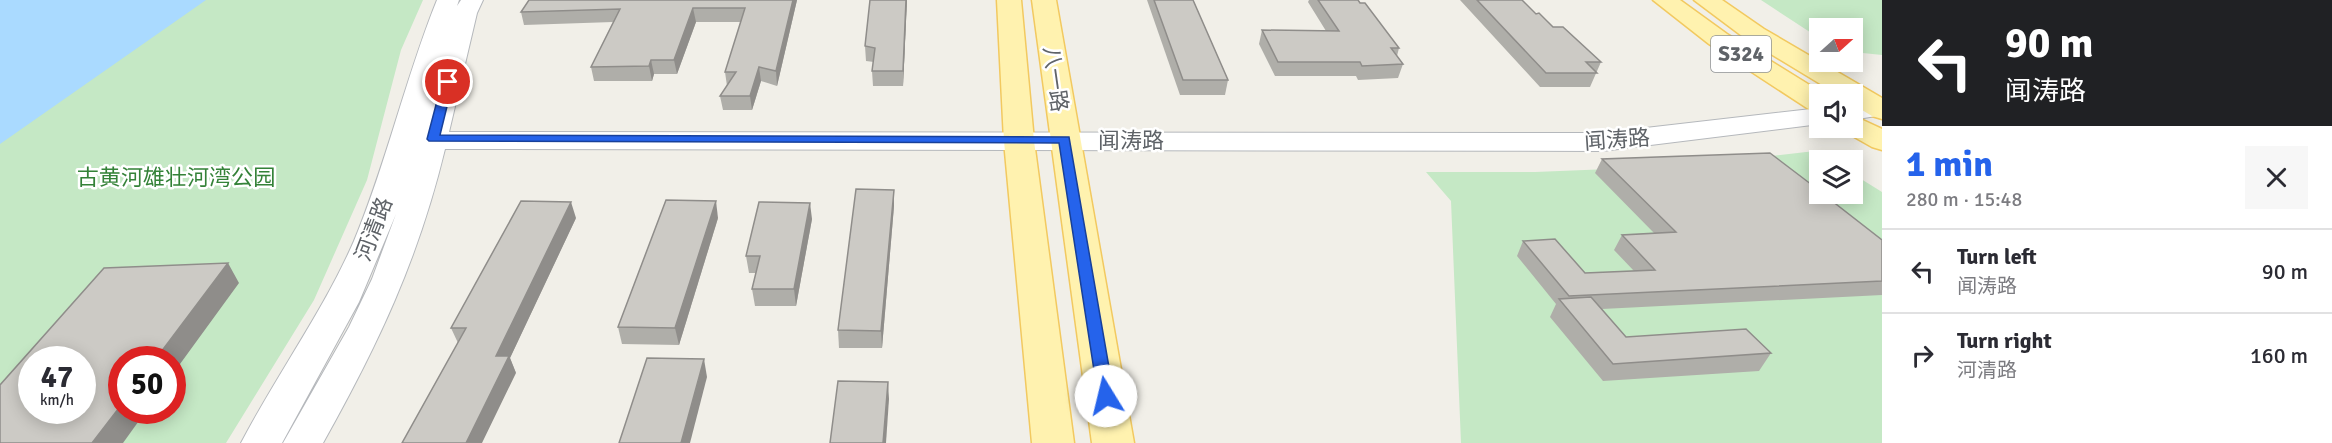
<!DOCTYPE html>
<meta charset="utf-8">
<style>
body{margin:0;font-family:Signika,"Noto Sans SC",sans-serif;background:#f7f7f7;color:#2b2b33;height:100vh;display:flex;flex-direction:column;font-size:22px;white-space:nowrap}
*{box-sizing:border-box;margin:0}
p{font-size:20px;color:#7c7c81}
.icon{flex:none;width:33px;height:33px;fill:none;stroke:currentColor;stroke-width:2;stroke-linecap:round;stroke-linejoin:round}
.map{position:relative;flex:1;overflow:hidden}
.side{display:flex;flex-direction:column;background:#fff;width:450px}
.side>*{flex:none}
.banner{background:#202124;color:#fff;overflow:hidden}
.needle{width:39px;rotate:69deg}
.controls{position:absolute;left:1809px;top:18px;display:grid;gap:12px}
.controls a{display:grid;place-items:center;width:54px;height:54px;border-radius:0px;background:#fff;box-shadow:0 3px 15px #0003;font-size:30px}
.speed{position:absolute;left:18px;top:346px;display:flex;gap:12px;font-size:30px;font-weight:700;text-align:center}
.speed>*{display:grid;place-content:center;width:78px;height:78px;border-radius:50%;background:#fff;box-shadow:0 3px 15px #0003;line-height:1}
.speed small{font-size:15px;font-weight:400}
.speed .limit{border:9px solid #d22;background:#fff;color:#111}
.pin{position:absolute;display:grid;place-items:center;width:51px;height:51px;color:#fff;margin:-26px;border:3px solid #fff;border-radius:50%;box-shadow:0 2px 6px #0007}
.me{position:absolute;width:66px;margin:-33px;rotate:351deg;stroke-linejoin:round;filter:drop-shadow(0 0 4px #0008)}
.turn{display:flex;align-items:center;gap:21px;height:126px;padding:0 24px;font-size:27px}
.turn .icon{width:78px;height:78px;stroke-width:2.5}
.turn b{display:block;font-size:42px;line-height:51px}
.round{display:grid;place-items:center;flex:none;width:63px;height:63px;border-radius:0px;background:#f7f7f7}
.head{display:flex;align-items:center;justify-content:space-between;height:102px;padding:0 24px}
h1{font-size:36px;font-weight:700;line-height:45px;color:#2563eb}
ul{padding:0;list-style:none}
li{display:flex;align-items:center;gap:18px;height:84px;padding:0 24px;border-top:2px solid #e1e1e2}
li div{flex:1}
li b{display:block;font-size:22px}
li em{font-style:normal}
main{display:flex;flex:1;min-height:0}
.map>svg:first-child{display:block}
</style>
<main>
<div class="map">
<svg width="1882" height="443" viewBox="0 0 1882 443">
<rect width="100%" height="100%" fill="#f1efe8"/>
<g fill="#c5e8c5" fill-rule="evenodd">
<path d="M 0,0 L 423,0 L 401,50 L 367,180 L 314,300 L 226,443 L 0,443 ZM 32,360 L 82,360 L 82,411 L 32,411 ZM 122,360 L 172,360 L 172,411 L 122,411 Z"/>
<path d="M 1761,0 L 1882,0 L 1882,55 L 1853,52 L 1852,28 L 1820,28 L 1819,38 Z"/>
<path d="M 1815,151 L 1831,160 L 1820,160 L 1820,194 L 1852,194 L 1853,174 L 1882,192 L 1882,443 L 1461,443 L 1451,201 L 1426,172 L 1535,172 L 1684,166 Z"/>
</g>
<path fill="#aadaff" d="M 0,0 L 206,0 L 0,144 Z"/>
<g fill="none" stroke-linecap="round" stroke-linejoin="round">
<defs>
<g id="minor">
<path d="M 437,0 L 459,0 L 457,6 L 461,0 L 483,0 L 477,13 L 449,132 L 1602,133 L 1820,108 L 1820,124 L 1602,151 L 445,149 C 418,260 379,343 323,443 L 283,443 L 349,327 L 372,279 L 396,214 L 359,302 L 282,443 L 241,443 C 277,374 323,312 354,241 C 387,162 405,79 437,0 Z"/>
<path d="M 1882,99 L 1882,115 L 1852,120 L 1852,104 Z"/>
</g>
<g id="major">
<path d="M 997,0 L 1021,0 L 1034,141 L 1074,443 L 1032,443 L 1004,141 Z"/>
<path d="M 1032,0 L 1056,0 L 1134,443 L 1092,443 Z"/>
<path d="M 1653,0 L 1680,0 L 1727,34 L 1824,94 L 1820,94 L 1820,112 L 1810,110 L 1709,44 Z"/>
<path d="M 1694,0 L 1722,0 L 1764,29 L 1882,98 L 1882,119 L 1872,116 L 1852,104 L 1852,94 L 1837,94 L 1746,39 Z"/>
<path d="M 1852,115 L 1882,129 L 1882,150 L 1872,147 L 1842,130 L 1840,128 L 1852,128 Z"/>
</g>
</defs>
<use href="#minor" stroke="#b5b8bc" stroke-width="2"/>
<use href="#major" stroke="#f2c960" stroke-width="3"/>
<use href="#minor" fill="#fff" fill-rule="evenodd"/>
<use href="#major" fill="#fff2af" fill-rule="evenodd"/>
</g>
<g fill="#afaea9">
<path d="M 529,0 L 797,0 L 777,86 L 761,81 L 752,110 L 723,110 L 720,96 L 727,86 L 725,72 L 741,22 L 696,22 L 677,74 L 654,74 L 652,81 L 594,81 L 591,67 L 613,22 L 524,25 L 521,12 Z"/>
<path d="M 870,0 L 907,0 L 903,86 L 873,86 L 872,71 L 874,62 L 866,61 L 865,46 Z"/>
<path d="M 1147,0 L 1193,0 L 1228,80 L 1225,95 L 1180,95 Z"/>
<path d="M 1309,0 L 1358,0 L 1399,48 L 1397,56 L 1403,64 L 1398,78 L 1358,80 L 1356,76 L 1275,76 L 1259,44 L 1262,30 L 1326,31 L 1308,2 Z"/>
<path d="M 1460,0 L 1522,0 L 1536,14 L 1601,62 L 1590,87 L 1540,87 Z"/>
<path d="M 1602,159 L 1882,240 L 1882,295 L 1602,309 L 1626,337 L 1771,353 L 1759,371 L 1603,381 L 1550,317 L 1556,304 L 1517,256 L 1523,241 L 1585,273 L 1634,271 L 1614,250 L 1622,235 L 1654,233 L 1595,173 Z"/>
<path d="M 894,206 L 882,348 L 839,348 L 838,330 Z"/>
<path d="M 576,218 L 510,358 L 516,373 L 458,343 L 451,328 Z"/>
<path d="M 718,218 L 679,345 L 622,344 L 618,327 Z"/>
<path d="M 812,219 L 796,306 L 755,306 L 752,289 L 756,273 L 749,273 L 746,256 Z"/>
</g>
<g fill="#8f8d8a">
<path d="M 793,0 L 797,0 L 777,86 L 776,71 Z"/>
<path d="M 906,0 L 907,0 L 903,86 L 903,71 Z"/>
<path d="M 693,8 L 696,22 L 677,74 L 674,60 Z"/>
<path d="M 651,60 L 654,74 L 652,81 L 649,66 Z"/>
<path d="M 759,67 L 761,81 L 752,110 L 750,96 Z"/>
<path d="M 894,190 L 894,206 L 882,348 L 881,331 Z"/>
<path d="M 716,201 L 718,218 L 679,345 L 675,328 Z"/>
<path d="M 571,202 L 576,218 L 510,358 L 516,373 L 482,443 L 466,443 L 496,356 Z"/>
<path d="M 810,203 L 812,219 L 796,306 L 794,289 Z"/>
<path d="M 228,263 L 239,283 L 172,375 L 172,360 L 155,360 Z"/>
<path d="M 704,359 L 707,377 L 690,443 L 681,443 Z"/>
<path d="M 888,382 L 889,399 L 886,443 L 883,443 Z"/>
<path d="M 122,404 L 122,411 L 146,411 L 123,443 L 92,443 Z"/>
</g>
<g fill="#cccac5" stroke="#8f8d8a" stroke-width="1.5" fill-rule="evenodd">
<path d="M 529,0 L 793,0 L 776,71 L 759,67 L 750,96 L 720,96 L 736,72 L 725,72 L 745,8 L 693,8 L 674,60 L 651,60 L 649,66 L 591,67 L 620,9 L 521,12 Z"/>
<path d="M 870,0 L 906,0 L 903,71 L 872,71 L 875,48 L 865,46 Z"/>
<path d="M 1154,0 L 1193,0 L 1228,80 L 1183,80 Z"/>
<path d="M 1318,0 L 1358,0 L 1360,3 L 1365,3 L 1399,48 L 1391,48 L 1403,64 L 1362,66 L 1360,62 L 1278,62 L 1262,30 L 1339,31 Z"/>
<path d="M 1477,0 L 1522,0 L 1536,14 L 1539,13 L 1553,27 L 1563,27 L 1601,62 L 1586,62 L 1597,73 L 1546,73 Z"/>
<path d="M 1770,153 L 1820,191 L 1820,194 L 1823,194 L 1882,240 L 1882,281 L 1569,296 L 1523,241 L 1555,239 L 1585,273 L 1655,270 L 1622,235 L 1676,232 L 1602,159 Z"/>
<path d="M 856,189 L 894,190 L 881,331 L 838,330 Z"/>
<path d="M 666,200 L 716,201 L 675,328 L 618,327 Z"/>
<path d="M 521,201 L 571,202 L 496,356 L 509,356 L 466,443 L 402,443 L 466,328 L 451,328 Z"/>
<path d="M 759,202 L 810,203 L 794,289 L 752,289 L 760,256 L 746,256 Z"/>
<path d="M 228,263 L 155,360 L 122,360 L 122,404 L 92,443 L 0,443 L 0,385 L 104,268 ZM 32,360 L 82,360 L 82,411 L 32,411 Z"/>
<path d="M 1591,297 L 1626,337 L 1746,329 L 1771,353 L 1613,364 L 1559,299 Z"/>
<path d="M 647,358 L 704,359 L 681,443 L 619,443 Z"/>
<path d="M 838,381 L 888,382 L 883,443 L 830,443 Z"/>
</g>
<path fill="#2563eb" stroke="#184099" stroke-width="1.5" d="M 448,79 L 453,82 L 440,135 L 1069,137 L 1114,396 L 1106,403 L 1098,396 L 1059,143 L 429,141 L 427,139 L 442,82 Z"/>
<g text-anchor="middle" stroke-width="5" stroke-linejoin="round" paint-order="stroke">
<rect fill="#fff" stroke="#8f9295" stroke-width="1.5" x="1711" y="36" width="60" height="36" rx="4.5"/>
<g font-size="21" font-weight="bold" fill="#5f6368">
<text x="1741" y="61">S324</text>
</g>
<g font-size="22" fill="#5f6368" stroke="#fff">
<text transform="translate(1056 79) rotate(82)" y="8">八一路</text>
<text transform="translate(1617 139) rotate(-4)" y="8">闻涛路</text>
<text x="1131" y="148">闻涛路</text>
<text transform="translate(373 229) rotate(-69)" y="8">河清路</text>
</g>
<g font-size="22" fill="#348238" stroke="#fff">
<text x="176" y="185">古黄河雄壮河湾公园</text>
</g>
</g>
</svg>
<div class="controls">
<a><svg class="needle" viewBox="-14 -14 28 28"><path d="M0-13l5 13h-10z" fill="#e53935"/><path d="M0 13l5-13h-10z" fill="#7c7c81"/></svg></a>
<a><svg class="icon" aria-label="sound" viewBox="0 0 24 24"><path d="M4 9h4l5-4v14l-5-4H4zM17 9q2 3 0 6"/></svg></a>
<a><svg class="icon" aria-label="layers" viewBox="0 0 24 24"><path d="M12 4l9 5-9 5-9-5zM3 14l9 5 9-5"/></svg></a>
</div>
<div class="speed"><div>47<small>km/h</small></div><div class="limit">50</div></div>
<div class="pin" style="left:448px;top:82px;background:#d93025"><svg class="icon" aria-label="arrive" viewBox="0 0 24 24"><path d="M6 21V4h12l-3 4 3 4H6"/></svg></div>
<svg class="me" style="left:1106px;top:396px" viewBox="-20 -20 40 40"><circle r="19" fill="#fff"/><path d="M0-13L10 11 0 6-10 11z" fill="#2563eb"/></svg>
</div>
<section class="side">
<div class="banner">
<div class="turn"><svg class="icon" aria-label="left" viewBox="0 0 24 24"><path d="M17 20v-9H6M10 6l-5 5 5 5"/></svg><div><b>90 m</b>闻涛路</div></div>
</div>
<div class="head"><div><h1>1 min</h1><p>280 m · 15:48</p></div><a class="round"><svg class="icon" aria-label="close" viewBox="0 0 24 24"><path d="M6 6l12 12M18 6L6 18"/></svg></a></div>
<ul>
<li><svg class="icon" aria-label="left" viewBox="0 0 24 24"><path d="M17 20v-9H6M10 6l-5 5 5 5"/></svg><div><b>Turn left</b><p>闻涛路</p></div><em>90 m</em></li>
<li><svg class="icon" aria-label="right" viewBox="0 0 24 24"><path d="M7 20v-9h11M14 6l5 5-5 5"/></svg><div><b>Turn right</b><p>河清路</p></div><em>160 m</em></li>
</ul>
</section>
</main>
